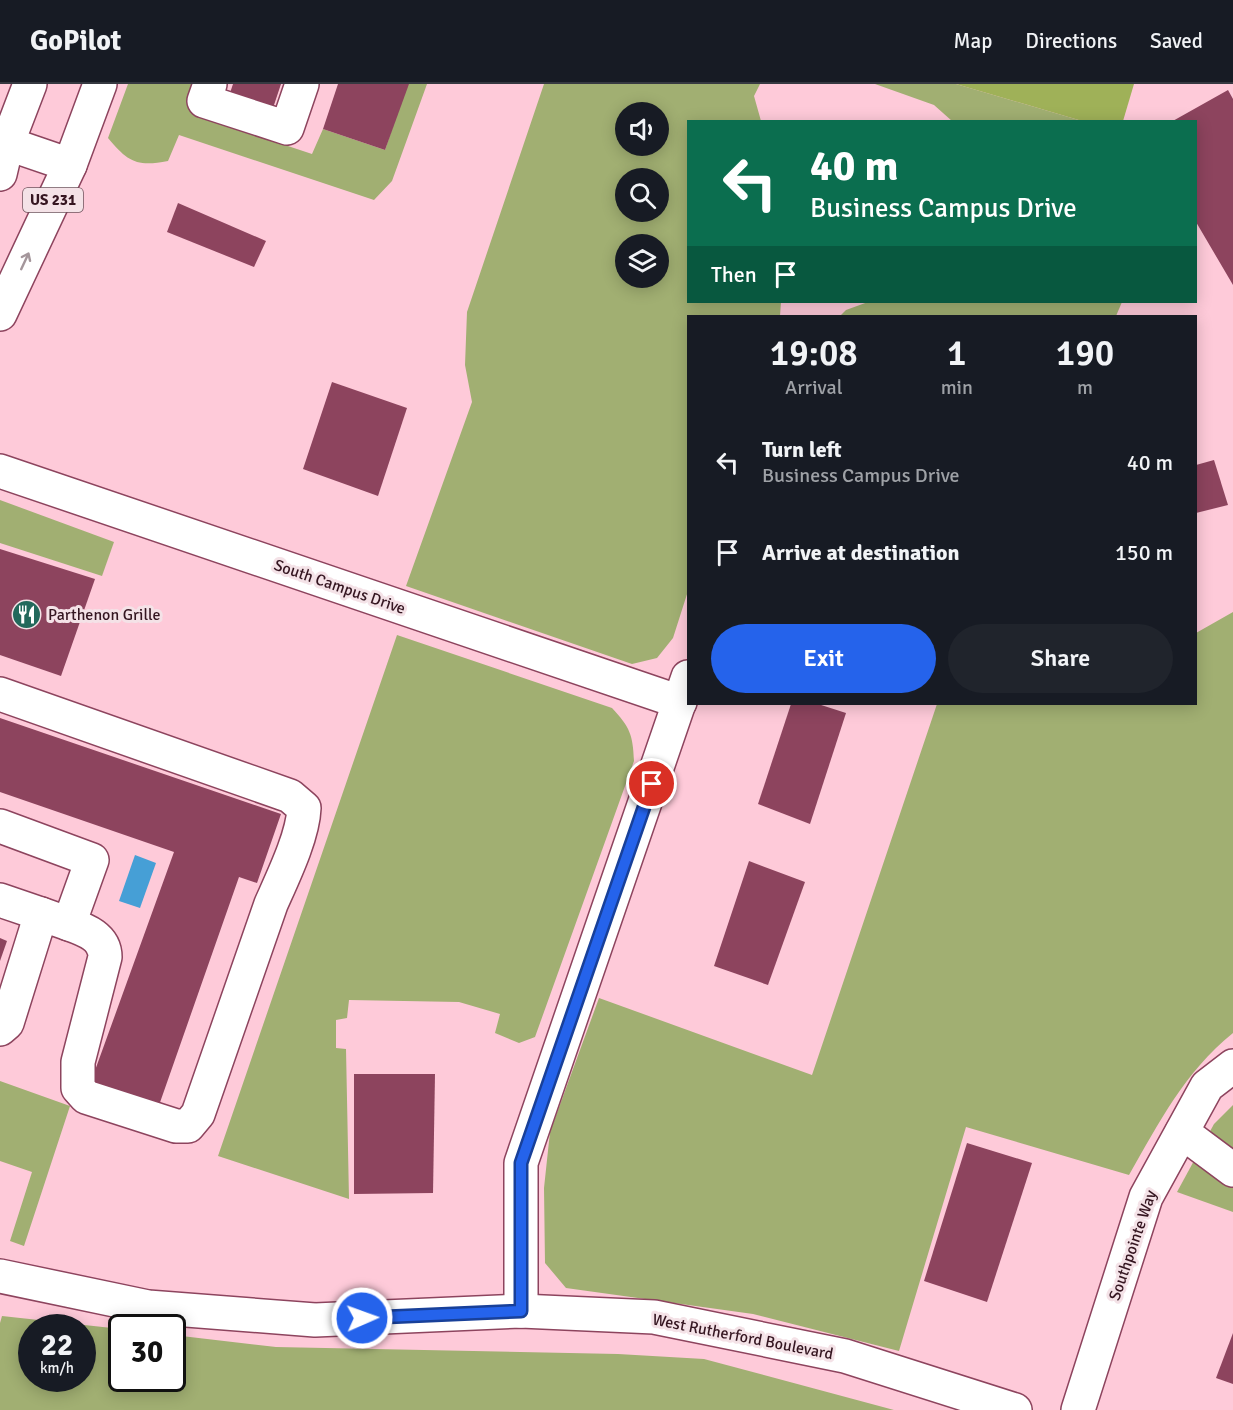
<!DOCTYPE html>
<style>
body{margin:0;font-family:Signika,sans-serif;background:#20242c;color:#f1f3f6;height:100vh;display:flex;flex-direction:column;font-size:22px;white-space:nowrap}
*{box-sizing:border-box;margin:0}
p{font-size:20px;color:#9ea1a6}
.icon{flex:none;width:33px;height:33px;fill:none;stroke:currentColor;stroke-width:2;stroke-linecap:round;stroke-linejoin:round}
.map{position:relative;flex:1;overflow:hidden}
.details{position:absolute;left:687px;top:231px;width:510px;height:390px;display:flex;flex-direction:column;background:#171b24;border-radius:0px;box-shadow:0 3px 15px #0003}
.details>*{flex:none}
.hud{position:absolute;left:687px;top:36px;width:510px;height:183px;border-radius:0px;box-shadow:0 3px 15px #0003;background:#0b6e4f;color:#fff;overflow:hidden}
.fabs{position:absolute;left:615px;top:18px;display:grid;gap:12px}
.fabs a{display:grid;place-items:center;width:54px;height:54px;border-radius:50%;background:#171b24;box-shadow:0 3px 15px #0003;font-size:30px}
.speed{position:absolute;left:18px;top:1230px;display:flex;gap:12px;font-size:30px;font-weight:700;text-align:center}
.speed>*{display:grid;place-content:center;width:78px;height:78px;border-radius:50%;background:#171b24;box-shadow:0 3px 15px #0003;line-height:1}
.speed small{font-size:15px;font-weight:400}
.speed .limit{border:3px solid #111;border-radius:9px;background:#fff;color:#111}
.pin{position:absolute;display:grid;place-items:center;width:51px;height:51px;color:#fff;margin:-26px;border:3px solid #fff;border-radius:50%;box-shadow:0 2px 6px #0007}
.me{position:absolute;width:66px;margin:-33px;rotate:88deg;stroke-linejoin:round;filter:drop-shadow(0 0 4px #0008)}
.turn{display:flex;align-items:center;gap:21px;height:126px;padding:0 24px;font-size:27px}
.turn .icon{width:78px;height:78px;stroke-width:2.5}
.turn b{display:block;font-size:42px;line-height:51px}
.then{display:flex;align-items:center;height:57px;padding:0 24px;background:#0003;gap:12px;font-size:22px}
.eta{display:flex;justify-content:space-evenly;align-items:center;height:102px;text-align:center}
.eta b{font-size:36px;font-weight:600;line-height:42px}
.cta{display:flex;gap:12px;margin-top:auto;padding:12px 24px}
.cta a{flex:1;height:69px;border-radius:36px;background:#2563eb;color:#fff;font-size:24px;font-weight:600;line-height:69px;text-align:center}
.cta a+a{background:#20242c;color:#f1f3f6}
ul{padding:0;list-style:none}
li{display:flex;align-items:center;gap:18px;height:90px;padding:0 24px}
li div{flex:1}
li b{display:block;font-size:22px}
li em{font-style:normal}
header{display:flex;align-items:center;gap:36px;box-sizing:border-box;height:84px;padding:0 30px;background:#171b24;border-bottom:2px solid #363941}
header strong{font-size:28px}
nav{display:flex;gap:33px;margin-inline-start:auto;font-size:21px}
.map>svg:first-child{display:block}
</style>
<header>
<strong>GoPilot</strong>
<nav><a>Map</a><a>Directions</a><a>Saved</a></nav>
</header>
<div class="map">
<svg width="1233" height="1326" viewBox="0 0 1233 1326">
<rect width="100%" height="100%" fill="#fecad9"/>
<g fill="#a1af72" fill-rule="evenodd">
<path d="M 128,0 L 192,0 L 190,14 L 207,35 L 312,70 L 323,45 L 385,66 L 407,0 L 427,0 L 392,97 L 374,116 L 179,51 L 168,77 C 137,83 128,78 108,54 Z"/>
<path d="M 544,0 L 760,0 L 754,12 L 761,37 L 688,38 L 688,218 L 781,218 L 780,232 L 688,232 L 688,507 L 673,554 L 657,574 L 632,580 L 406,502 L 472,318 L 465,281 L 467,228 ZM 658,28 L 658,62 L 626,62 L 626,28 ZM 658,94 L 658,128 L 626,128 L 626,94 ZM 658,160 L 658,194 L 626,194 L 626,160 Z"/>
<path d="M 875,0 L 956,0 L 1082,37 L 952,37 L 934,21 Z"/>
<path d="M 868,218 L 1122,218 L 1116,232 L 840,232 L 846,226 Z"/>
<path d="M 0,416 L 114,458 L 102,492 L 0,459 Z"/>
<path d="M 1233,528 L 1233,949 C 1184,989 1160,1037 1129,1091 L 966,1043 L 899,1267 L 753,1230 L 566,1204 L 545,1179 L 544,1104 L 550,1048 L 599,914 L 812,991 L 937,620 L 1196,620 L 1196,549 Z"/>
<path d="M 397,551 L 612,624 C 630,643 633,651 634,677 L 535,953 L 519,959 L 495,949 L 500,930 L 459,918 L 349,916 L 347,934 L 336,936 L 336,964 L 346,965 L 349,1115 L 218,1072 Z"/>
<path d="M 0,997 L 70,1022 L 24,1162 L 10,1157 L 32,1088 L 0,1077 Z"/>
<path d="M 1233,1021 L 1233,1128 L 1177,1108 L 1214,1040 Z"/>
<path d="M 2,1232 L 121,1245 L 122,1294 L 172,1294 L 173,1251 L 276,1263 L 618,1270 L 704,1275 L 894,1326 L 0,1326 L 0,1239 ZM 32,1244 L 82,1244 L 82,1294 L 32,1294 Z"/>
</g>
<path fill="#9fb158" d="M 956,0 L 1134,0 L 1123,37 L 1082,37 Z"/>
<path fill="#469fd6" d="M 135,771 L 156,779 L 140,824 L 119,817 Z"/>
<g fill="#8d445e">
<path d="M 233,0 L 281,0 L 271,30 L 228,15 Z"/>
<path d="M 338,0 L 409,0 L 385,66 L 323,45 Z"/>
<path d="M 1228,6 L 1233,15 L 1233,201 L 1196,138 L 1196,38 L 1171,38 Z"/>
<path d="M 178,119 L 266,157 L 254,183 L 167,148 Z"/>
<path d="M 332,298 L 407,324 L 378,412 L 303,385 Z"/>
<path d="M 1214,376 L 1228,421 L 1196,429 L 1196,381 Z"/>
<path d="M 0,465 L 95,495 L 61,592 L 0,571 Z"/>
<path d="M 791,620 L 818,620 L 846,629 L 810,740 L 758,720 Z"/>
<path d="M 0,634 L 281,730 L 257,799 L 239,793 L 157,1027 L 89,1003 L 174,768 L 0,708 Z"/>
<path d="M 749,777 L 805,798 L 768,901 L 714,882 Z"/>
<path d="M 0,854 L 7,857 L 0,877 Z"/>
<path d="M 354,990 L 435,990 L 433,1109 L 354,1110 Z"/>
<path d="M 967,1059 L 1032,1079 L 987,1218 L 924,1197 Z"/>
<path d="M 1233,1249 L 1233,1300 L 1216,1294 Z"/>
</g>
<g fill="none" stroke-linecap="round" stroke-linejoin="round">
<defs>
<g id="minor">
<path d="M 210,0 L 204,17 L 287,44 L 302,0"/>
<path d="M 0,57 L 70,81"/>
<path d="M 0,387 L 680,618"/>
<path d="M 0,610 L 290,712 L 304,724 C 303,752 283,793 271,820 L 198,1030 L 188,1042 L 176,1042 L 86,1013 L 78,1004 L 78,978 L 105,873 C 105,853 86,846 69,840 L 92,776 L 0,742"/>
<path d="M 0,816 L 41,830"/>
<path d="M 0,945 L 7,939 L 41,830 L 69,840"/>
<path d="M 1182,1048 L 1233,1086"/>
<path d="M 0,1192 L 148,1223 L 315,1236 L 521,1227 L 654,1233 L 845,1272 L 1015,1326"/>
<path d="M 521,1227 L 521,1079 L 688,593"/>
<path d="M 1078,1326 L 1146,1113 L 1207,1002 L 1233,982"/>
</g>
<g id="highway">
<path d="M 0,90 L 7,60 L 30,0"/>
<path d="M 0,230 L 70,81 L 100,0"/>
</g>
</defs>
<use href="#minor" stroke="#8d445e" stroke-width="36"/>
<use href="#highway" stroke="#8d445e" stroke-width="36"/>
<use href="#minor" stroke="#fff" stroke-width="33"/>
<use href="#highway" stroke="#fff" stroke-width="33"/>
</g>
<defs><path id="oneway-shaft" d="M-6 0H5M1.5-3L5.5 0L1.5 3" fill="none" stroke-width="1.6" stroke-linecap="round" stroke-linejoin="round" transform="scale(1.5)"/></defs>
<use stroke="#a4969b" href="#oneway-shaft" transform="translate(25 177) rotate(-65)"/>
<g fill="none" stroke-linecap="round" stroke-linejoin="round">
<defs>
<path id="route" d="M 362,1234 L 521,1227 L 521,1079 L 652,700"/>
</defs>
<use href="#route" stroke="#184099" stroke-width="15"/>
<use href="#route" stroke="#2563eb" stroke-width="10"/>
</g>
<defs>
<symbol id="restaurant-disc" viewBox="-11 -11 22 22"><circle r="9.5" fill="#23695c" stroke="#f4e2e7"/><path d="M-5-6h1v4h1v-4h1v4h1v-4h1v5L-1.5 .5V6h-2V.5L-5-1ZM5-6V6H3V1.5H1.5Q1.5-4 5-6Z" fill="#fff"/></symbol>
</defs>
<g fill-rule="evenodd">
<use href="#restaurant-disc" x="10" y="514" width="33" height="33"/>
</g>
<g text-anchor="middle" stroke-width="6" stroke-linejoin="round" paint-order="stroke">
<rect fill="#f4e2e7" stroke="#6e535c" stroke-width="1.5" x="23" y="104" width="60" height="24" rx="4.5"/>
<g font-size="15" font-weight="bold" fill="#351621">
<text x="53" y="121">US 231</text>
</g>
<g font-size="16" fill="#351621" stroke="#f4e2e7">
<text transform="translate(340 502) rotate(19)" y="6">South Campus Drive</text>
<text transform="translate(1132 1161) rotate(-71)" y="6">Southpointe Way</text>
<text transform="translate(743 1252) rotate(11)" y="6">West Rutherford Boulevard</text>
</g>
<g font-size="16" fill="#351621" stroke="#f4e2e7" text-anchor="start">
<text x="48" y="536">Parthenon Grille</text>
</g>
</g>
</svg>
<div class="fabs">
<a><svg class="icon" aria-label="sound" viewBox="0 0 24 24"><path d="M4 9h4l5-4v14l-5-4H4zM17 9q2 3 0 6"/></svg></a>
<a><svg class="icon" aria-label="search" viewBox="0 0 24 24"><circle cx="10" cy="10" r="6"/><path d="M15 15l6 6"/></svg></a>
<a><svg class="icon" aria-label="layers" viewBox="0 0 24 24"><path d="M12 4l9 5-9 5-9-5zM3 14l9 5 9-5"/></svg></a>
</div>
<div class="speed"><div>22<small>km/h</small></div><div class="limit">30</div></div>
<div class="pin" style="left:652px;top:700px;background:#d93025"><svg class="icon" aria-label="arrive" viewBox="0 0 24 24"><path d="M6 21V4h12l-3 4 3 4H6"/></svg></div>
<svg class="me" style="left:362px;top:1234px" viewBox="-20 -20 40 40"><circle r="17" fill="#2563eb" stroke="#fff" stroke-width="3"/><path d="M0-11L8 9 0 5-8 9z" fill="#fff"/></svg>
<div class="hud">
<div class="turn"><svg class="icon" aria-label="left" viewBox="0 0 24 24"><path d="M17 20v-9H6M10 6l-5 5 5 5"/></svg><div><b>40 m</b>Business Campus Drive</div></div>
<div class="then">Then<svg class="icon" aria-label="arrive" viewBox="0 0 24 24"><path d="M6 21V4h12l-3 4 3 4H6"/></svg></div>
</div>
<section class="details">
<div class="eta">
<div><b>19:08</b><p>Arrival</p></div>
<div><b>1</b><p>min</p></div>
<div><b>190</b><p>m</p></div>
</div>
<ul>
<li><svg class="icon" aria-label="left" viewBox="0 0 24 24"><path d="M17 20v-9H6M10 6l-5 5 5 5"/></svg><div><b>Turn left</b><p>Business Campus Drive</p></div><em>40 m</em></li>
<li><svg class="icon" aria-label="arrive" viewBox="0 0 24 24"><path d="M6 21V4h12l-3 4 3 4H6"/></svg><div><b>Arrive at destination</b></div><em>150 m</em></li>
</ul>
<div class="cta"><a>Exit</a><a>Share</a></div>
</section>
</div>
